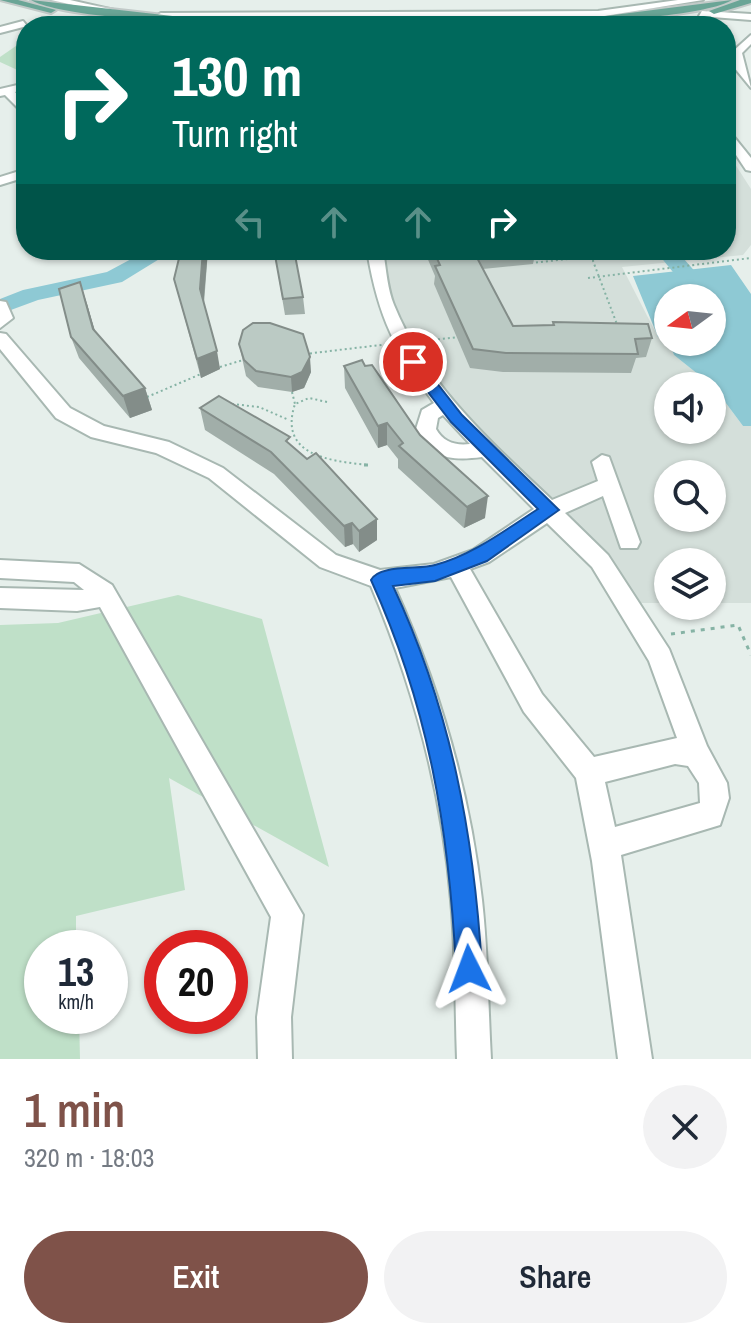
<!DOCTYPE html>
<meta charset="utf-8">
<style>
body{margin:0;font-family:"Archivo Narrow",sans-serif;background:#f2f2f3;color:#1f2937;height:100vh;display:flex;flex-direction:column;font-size:30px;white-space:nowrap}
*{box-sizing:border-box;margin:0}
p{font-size:26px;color:#747a83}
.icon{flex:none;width:44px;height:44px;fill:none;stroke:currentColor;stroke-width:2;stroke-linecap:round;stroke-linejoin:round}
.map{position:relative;height:1059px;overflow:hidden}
.drawer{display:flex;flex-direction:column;background:#fff;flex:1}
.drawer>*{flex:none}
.banner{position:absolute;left:16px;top:16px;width:720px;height:244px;border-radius:32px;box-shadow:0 2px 6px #0004;background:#00695c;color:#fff;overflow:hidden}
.needle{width:52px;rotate:255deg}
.controls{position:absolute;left:654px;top:284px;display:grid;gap:16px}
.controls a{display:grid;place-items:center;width:72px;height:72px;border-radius:50%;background:#fff;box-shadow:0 2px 6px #0004;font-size:40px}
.speed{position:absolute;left:24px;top:930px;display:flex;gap:16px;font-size:40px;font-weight:700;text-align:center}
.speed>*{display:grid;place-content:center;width:104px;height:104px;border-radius:50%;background:#fff;box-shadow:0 2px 6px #0004;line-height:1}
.speed small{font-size:20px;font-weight:400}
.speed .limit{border:12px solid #d22;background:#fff;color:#111}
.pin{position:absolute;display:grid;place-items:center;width:68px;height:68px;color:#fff;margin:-34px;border:4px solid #fff;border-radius:50%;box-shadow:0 2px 8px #0007}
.me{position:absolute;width:88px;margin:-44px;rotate:357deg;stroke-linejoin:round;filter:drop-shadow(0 0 6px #0008)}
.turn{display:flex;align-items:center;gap:28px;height:168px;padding:0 24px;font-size:36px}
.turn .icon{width:104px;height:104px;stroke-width:2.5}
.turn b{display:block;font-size:56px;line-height:68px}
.lanes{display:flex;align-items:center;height:76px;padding:0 24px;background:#0003;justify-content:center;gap:40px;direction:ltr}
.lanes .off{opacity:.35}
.round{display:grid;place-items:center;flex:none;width:84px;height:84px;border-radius:42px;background:#f2f2f3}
.summary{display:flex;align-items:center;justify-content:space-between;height:136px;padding:0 24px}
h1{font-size:48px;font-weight:600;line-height:60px;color:#7f5249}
.primary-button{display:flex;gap:16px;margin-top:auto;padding:16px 24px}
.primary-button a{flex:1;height:92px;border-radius:48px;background:#7f5249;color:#fff;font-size:32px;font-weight:600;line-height:92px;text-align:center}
.primary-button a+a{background:#f2f2f3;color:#1f2937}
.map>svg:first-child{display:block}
</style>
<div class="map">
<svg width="751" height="1059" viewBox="0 0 751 1059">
<rect width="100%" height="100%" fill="#e6efeb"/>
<path fill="#d4dfda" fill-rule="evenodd" d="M 726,150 L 751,189 L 751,245 L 743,255 L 622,267 L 658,337 L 667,336 L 674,355 L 714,387 L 743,426 L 751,426 L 751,603 L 712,603 L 712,562 L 668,562 L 668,603 L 637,603 L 608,560 L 572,519 L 461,418 L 411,352 L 393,308 L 380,250 L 726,250 ZM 668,386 L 712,386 L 712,430 L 668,430 ZM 668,474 L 712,474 L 712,518 L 668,518 Z"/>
<g fill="#bfe0c8">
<path d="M 26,39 L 26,74 L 0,62 L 0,57 Z"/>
<path d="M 178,595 L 262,619 L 329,867 L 169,778 L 185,890 L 76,916 L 76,948 L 42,948 L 42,1016 L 79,1016 L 80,1059 L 0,1059 L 0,625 L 58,623 Z"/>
</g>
<path fill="#8ec9d4" d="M 731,265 L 751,294 L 751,426 L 743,426 L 714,387 L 674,355 L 669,342 L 712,342 L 712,298 L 668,298 L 668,339 L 658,337 L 633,276 Z"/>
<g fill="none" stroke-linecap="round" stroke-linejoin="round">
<g fill="#8ec9d4" fill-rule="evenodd">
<path d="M 148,250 L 174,250 L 122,282 L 38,300 L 0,314 L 0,299 L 23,290 L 107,272 Z"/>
<path d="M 655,250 L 676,250 L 714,293 L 717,298 L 714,303 L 712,298 L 694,298 Z"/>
</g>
<defs>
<g id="minor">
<path d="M 51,0 L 70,0 L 123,12 L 118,15 Z"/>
<path d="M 678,0 L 703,0 L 598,17 L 161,19 L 156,16 L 161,13 L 598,11 Z"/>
<path d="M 702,11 L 751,14 L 751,20 L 699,16 Z"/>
<path d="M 23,21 L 27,26 L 0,33 L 0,27 Z"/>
<path d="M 751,35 L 751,44 L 742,53 L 751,88 L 733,66 L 732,52 Z"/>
<path d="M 26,83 L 26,89 L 15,92 L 26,105 L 25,115 L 5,95 L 0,96 L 0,89 Z"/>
<path d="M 726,127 L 751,158 L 751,171 L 746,170 L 726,140 Z"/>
<path d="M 26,169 L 26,177 L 0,185 L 0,177 Z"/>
<path d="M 367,250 L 383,250 C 386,267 387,288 394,305 C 427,386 490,441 552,500 L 598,481 L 592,462 L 602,455 L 609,457 L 640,542 L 637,548 L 621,548 L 603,496 L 565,513 L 608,555 L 669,649 L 707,746 L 727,783 L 729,798 L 720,825 L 621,855 L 652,1059 L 618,1059 L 592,861 L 576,778 L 524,712 L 451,577 L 395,588 C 439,686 470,792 482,900 C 488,953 488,1006 491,1059 L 457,1059 C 455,1006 456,953 451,900 C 442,792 413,686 371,586 L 320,567 L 209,478 L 156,453 L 91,437 L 56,418 L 0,349 L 0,333 L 6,334 L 70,408 L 104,426 L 169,442 L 223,468 L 336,555 L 380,570 L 434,564 L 473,550 L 534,509 L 482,457 C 451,461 432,459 416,429 L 422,410 L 434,403 C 394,348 378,317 367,250 ZM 443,415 L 470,444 C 456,446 443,442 436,429 L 438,418 ZM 547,523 L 592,567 L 649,661 L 677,738 L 594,757 L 542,694 L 470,569 L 489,562 ZM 675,764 L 688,766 L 699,783 L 700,803 L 615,827 L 605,782 Z"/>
<path d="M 0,301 L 6,302 L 13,318 L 0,328 Z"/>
<path d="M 0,560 L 79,564 L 112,585 L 303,915 L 291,1017 L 292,1059 L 258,1059 L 257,1017 L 271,917 L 100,607 L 77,611 L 0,608 L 0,588 L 84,590 L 74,582 L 0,578 Z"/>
</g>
<g id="major">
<path d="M 0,0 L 18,0 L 56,10 L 51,13 Z"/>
<path d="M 31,0 L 190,18 L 293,21 L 590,18 L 732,0 C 671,38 92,37 31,0 Z"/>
<path d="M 740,0 L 751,0 L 751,3 L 714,14 L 709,11 Z"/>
</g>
</defs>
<use href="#minor" stroke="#a8b8b2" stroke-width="4"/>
<use href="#major" stroke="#c2cac8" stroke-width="4"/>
<g stroke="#86b3a5" stroke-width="2" stroke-dasharray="2 3" stroke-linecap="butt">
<path d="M 594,250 L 593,261 L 618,327"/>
<path d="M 531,263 L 587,257 L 585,250"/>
<path d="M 588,278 L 751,258"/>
<path d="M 423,341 L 459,337"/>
<path d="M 305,354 L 389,344"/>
<path d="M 220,367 L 243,360"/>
<path d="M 292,392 L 295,404"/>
<path d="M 147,397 L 201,374"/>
<path d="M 327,402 L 309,398 L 295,404 C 278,455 329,461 368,465"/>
<path d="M 232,404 L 259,407 L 289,420"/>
</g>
<g stroke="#86b3a5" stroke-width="3" stroke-dasharray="4 6" stroke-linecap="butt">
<path d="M 364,465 L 368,465"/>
<path d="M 671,634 L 738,625 L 751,655"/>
</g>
<use href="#minor" fill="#fff" fill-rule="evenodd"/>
<use href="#major" fill="#6aa596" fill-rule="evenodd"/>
</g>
<g fill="#a1aea9">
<path d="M 181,250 L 208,250 L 204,304 L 220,369 L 201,378 L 174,279 Z"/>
<path d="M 274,250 L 296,250 L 295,255 L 303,297 L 305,314 L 285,315 Z"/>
<path d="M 427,250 L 536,250 L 533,264 L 483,269 L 513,326 L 552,325 L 553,322 L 652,338 L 646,357 L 636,358 L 631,373 L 503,372 L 470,368 L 434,284 L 435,276 L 426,255 Z"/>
<path d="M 87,304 L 95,332 L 145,388 L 152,410 L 130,418 L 79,358 L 71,337 Z"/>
<path d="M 239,344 L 311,372 L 304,388 L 292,392 L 258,387 L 246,376 Z"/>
<path d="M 344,366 L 365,366 L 485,518 L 464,528 L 398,468 L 398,459 L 387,445 L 378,448 L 345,388 Z"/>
<path d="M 200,408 L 291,445 L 377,519 L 377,540 L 359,552 L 353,544 L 345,547 L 274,474 L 205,430 Z"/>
</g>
<g fill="#838d89">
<path d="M 203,250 L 208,250 L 203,308 L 200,289 Z"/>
<path d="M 80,282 L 87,304 L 101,351 L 93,329 Z"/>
<path d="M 217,351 L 220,369 L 201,378 L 197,359 Z"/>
<path d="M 310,357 L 311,372 L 304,388 L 292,392 L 291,377 Z"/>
<path d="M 145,388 L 152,410 L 130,418 L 123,396 Z"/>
<path d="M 387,423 L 387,445 L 378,448 L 378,426 Z"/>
<path d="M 488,496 L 485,518 L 464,528 L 467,507 Z"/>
<path d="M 377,519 L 377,540 L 359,552 L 359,531 Z"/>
<path d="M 352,523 L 353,544 L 345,547 L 344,526 Z"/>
</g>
<g fill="#bbcac4" stroke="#838d89" stroke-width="2">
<path d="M 181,250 L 203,250 L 200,289 L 217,351 L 197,359 L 174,279 Z"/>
<path d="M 274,250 L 294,250 L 303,297 L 283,299 Z"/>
<path d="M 433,250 L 490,250 L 474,252 L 513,326 L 554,325 L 553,322 L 648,324 L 652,338 L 635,339 L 638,354 L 506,353 L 473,349 L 435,266 L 440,265 Z"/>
<path d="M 80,282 L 93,329 L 145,388 L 123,396 L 71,337 L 59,289 Z"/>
<path d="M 253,323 L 270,323 L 303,334 L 310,357 L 302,372 L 291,377 L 256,371 L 244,360 L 239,344 L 243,330 Z"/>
<path d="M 362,360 L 365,366 L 372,365 L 420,435 L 488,496 L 467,507 L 399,446 L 403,443 L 387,423 L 378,426 L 344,366 Z"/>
<path d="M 219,396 L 290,437 L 286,441 L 307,459 L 316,453 L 377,519 L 359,531 L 352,523 L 344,526 L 271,452 L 200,408 Z"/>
</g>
<path fill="#1a73e8" stroke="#114b97" stroke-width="2" d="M 408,359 L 418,359 L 462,415 L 559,510 L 487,561 L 435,581 L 393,586 C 451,710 474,834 482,969 L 479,979 L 469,982 L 459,979 L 456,969 C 449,829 429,708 371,580 C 379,564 419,570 435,565 C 473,555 505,530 538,509 L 451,422 L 408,366 Z"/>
</svg>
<div class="controls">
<a><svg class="needle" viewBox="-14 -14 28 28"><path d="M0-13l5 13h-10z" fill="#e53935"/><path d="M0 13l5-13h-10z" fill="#747a83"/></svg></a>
<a><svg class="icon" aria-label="sound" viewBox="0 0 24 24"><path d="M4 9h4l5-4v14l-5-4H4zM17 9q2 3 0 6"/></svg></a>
<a><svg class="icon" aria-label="search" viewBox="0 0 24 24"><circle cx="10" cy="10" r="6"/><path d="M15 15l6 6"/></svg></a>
<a><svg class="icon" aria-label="layers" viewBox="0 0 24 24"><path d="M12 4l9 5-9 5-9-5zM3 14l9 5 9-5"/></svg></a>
</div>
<div class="speed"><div>13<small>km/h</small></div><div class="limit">20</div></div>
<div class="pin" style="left:413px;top:362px;background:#d93025"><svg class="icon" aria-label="arrive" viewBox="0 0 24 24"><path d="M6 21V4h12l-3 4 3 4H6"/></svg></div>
<svg class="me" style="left:469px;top:969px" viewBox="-20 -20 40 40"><path d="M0-17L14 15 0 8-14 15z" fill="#1a73e8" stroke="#fff" stroke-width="4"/></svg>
<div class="banner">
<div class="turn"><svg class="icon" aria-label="right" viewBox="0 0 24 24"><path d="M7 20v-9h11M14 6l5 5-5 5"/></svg><div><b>130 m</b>Turn right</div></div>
<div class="lanes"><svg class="icon off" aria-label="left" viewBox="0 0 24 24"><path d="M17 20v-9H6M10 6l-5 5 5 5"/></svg><svg class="icon off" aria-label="ahead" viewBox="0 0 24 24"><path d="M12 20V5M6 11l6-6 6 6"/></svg><svg class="icon off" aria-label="ahead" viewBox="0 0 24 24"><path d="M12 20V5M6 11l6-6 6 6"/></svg><svg class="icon" aria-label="right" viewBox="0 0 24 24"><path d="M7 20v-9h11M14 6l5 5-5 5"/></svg></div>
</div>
</div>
<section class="drawer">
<div class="summary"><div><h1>1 min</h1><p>320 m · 18:03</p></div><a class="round"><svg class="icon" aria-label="close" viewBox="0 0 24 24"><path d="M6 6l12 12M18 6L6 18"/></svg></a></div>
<div class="primary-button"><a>Exit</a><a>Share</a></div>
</section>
